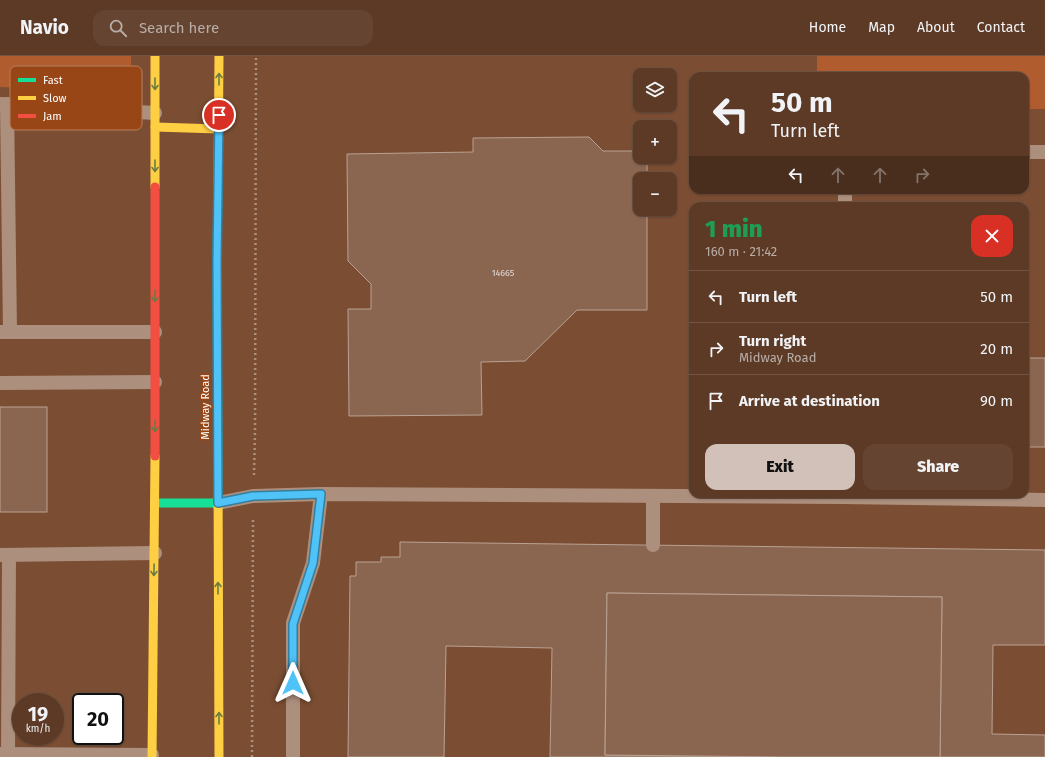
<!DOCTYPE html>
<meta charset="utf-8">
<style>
body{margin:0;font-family:"Fira Sans",sans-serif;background:#654532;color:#f1f3f6;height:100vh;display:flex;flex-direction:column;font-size:15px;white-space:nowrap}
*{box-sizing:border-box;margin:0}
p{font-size:13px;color:#b8ada7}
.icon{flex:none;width:22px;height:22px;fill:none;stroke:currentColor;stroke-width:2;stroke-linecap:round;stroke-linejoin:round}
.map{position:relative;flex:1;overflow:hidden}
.panel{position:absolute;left:689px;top:146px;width:340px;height:296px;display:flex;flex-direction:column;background:#5c3a26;border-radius:12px;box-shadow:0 1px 3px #0004,0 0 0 1px #715443}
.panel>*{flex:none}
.guide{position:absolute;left:689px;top:16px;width:340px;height:122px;border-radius:12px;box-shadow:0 1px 3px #0004,0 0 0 1px #715443;background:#5c3a26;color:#f1f3f6;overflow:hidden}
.fabs{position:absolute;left:633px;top:12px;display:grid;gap:8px}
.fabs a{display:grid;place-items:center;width:44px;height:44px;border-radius:8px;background:#5c3a26;box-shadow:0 1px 3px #0004,0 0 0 1px #715443;font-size:20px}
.speed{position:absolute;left:12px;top:637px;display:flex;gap:8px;font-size:20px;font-weight:700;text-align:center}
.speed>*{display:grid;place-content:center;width:52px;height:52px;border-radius:50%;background:#5c3a26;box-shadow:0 1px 3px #0004,0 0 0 1px #715443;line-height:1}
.speed small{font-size:10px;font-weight:400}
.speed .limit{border:2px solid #111;border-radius:6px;background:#fff;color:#111}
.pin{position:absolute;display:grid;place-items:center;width:34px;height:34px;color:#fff;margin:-17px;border:2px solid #fff;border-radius:50%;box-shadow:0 1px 4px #0007}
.me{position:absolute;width:44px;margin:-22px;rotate:0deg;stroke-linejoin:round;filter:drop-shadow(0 0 3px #0008)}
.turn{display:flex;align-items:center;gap:14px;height:84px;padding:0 16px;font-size:18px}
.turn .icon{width:52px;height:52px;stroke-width:2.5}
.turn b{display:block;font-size:28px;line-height:34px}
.lanes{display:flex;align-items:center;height:38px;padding:0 16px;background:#0003;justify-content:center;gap:20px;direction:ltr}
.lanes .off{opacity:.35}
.round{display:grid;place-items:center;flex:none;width:42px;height:42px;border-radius:12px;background:#654532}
.overview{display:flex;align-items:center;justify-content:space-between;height:68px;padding:0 16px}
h1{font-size:24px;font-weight:800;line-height:30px;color:#1e9e55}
.button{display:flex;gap:8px;margin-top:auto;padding:8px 16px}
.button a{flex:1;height:46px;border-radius:12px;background:#d1c1b8;color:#111;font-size:16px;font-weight:800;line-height:46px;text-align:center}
.button a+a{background:#654532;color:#f1f3f6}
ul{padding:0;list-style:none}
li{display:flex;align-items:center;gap:12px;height:52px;padding:0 16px;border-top:1px solid #715443}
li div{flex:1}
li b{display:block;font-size:15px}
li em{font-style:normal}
header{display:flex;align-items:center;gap:24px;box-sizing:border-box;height:56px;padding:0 20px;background:#5c3a26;border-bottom:1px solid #715443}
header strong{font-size:19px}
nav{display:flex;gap:22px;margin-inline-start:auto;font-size:14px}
.search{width:280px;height:36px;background:#654532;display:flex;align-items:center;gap:10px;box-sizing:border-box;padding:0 14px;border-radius:12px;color:#b8ada7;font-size:15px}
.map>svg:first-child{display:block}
</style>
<header>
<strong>Navio</strong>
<div class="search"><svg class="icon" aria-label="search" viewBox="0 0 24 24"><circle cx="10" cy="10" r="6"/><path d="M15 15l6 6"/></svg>Search here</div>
<nav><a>Home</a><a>Map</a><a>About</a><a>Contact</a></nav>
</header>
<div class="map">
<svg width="1045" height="701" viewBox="0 0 1045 701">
<rect width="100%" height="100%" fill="#7b4e33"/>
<g fill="#b05c2e">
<path d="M 0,0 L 131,0 L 131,26 L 118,36 L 0,31 Z"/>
<path d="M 817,0 L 1045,0 L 1045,53 L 1025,53 L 1025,20 L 817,20 Z"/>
</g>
<g fill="#8a6651" stroke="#baa192">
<path d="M 589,81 L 603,95 L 640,95 L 640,101 L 647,101 L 647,123 L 640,123 L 640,153 L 647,153 L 647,254 L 577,254 L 525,305 L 481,306 L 482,359 L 349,360 L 348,253 L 371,253 L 371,228 L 348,205 L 347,98 L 473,96 L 473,82 Z"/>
<rect x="1025" y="302" width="20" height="89"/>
<rect x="0" y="351" width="47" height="105"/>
<path d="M 400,486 L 1045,494 L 1045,589 L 993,589 L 992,678 L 1045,679 L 1045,701 L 940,701 L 942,541 L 607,537 L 605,699 L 785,701 L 550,701 L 552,592 L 446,590 L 444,701 L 348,701 L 350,520 L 356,520 L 356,506 L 381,506 L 381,501 L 400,501 Z"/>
<path d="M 607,537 L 942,541 L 940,701 L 785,701 L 605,699 Z"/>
</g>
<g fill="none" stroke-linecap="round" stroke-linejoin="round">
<g stroke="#ad8f7e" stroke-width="2.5" stroke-dasharray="2 3" stroke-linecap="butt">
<path d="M 254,419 L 255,377 L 256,0"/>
<path d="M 252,701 L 253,462"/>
</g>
<g stroke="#ad8f7e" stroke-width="14">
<path d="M 0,48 L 155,57"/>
<path d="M 7,48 L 10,276"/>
<path d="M 1025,96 L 1045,96"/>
<path d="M 845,150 L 845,134"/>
<path d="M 0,276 L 155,276"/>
<path d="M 0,327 L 155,326"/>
<path d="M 653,440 L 653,489"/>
<path d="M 218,447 L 253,440 L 321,438 L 842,441 L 1045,444"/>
<path d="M 0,499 L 155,497"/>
<path d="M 0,698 L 152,699"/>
<path d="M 8,698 L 9,499"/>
<path d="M 293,701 L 293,567 L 313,507 L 321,438"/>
</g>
<g stroke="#16e098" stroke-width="9">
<path d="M 218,414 L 217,205 L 218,130"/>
<path d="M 155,447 L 218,447"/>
</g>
<g stroke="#ffcf43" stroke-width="9">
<path d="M 155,0 L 155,131"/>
<path d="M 155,71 L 219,73"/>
<path d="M 218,130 L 219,0"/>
<path d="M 218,414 L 219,701"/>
<path d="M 152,701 L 155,400"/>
</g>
<path stroke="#f24e42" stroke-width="9" d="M 155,131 L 155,400"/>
</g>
<defs><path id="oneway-shaft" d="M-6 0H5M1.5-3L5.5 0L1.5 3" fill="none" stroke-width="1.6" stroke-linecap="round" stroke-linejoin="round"/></defs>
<g stroke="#6a7c44">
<use href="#oneway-shaft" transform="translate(219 23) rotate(-90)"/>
<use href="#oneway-shaft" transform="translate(155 28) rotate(90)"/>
<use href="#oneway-shaft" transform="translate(155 110) rotate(90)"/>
<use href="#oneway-shaft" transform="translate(155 240) rotate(90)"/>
<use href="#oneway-shaft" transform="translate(155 370) rotate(90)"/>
<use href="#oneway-shaft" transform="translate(154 514) rotate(91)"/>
<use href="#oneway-shaft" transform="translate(218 532) rotate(-90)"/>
<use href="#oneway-shaft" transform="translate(219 662) rotate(-90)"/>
</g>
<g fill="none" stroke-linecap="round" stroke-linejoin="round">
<defs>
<path id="route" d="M 219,59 L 217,205 L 218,447 L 253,440 L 321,438 L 313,507 L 293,568 L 293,627"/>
</defs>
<use href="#route" stroke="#337fa1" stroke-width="10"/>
<use href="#route" stroke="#4fc3f7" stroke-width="7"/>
</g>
<g text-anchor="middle" stroke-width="3.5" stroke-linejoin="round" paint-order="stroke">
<g font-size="9" fill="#e2d9d4">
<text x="503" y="220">14665</text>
</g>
<g font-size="11" fill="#fff" stroke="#984616">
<text transform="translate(205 351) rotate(-90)" y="4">Midway Road</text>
</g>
</g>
<rect x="10" y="10" width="132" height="64" rx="6" fill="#984616" stroke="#b77e5c" stroke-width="1"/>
<rect x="18" y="22" width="18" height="4" fill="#16e098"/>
<rect x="18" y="40" width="18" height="4" fill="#ffcf43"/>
<rect x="18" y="58" width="18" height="4" fill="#f24e42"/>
<g font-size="11" fill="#fff">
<text x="43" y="28">Fast</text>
<text x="43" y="46">Slow</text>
<text x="43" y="64">Jam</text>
</g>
</svg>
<div class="fabs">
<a><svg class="icon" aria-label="layers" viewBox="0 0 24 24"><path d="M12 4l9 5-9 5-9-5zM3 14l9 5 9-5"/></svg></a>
<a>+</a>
<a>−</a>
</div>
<div class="speed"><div>19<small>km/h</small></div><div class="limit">20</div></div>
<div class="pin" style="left:219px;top:59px;background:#d93025"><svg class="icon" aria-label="arrive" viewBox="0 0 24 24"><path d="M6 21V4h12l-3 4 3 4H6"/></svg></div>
<svg class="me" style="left:293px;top:627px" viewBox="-20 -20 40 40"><path d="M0-17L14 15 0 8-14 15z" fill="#4fc3f7" stroke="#fff" stroke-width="4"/></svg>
<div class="guide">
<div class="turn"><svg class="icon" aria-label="left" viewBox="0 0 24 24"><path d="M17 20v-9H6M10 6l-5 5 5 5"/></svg><div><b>50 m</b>Turn left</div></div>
<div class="lanes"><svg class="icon" aria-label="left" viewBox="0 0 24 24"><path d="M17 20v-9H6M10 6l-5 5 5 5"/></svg><svg class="icon off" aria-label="ahead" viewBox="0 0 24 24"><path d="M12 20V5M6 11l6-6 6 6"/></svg><svg class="icon off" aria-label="ahead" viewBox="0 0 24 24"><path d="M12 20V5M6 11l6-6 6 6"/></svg><svg class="icon off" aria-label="right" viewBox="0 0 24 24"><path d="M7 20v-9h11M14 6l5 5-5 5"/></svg></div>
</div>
<section class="panel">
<div class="overview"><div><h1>1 min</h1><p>160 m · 21:42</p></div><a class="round" style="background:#d93025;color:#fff"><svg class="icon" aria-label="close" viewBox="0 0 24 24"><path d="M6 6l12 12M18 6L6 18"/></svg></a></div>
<ul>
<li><svg class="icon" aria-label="left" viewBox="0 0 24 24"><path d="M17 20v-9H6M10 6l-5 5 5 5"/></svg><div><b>Turn left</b></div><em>50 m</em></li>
<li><svg class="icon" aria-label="right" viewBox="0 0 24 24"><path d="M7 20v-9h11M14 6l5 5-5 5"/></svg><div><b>Turn right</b><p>Midway Road</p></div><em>20 m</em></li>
<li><svg class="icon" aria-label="arrive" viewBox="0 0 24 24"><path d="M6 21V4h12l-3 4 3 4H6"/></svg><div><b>Arrive at destination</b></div><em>90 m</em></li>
</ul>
<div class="button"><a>Exit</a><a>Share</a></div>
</section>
</div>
